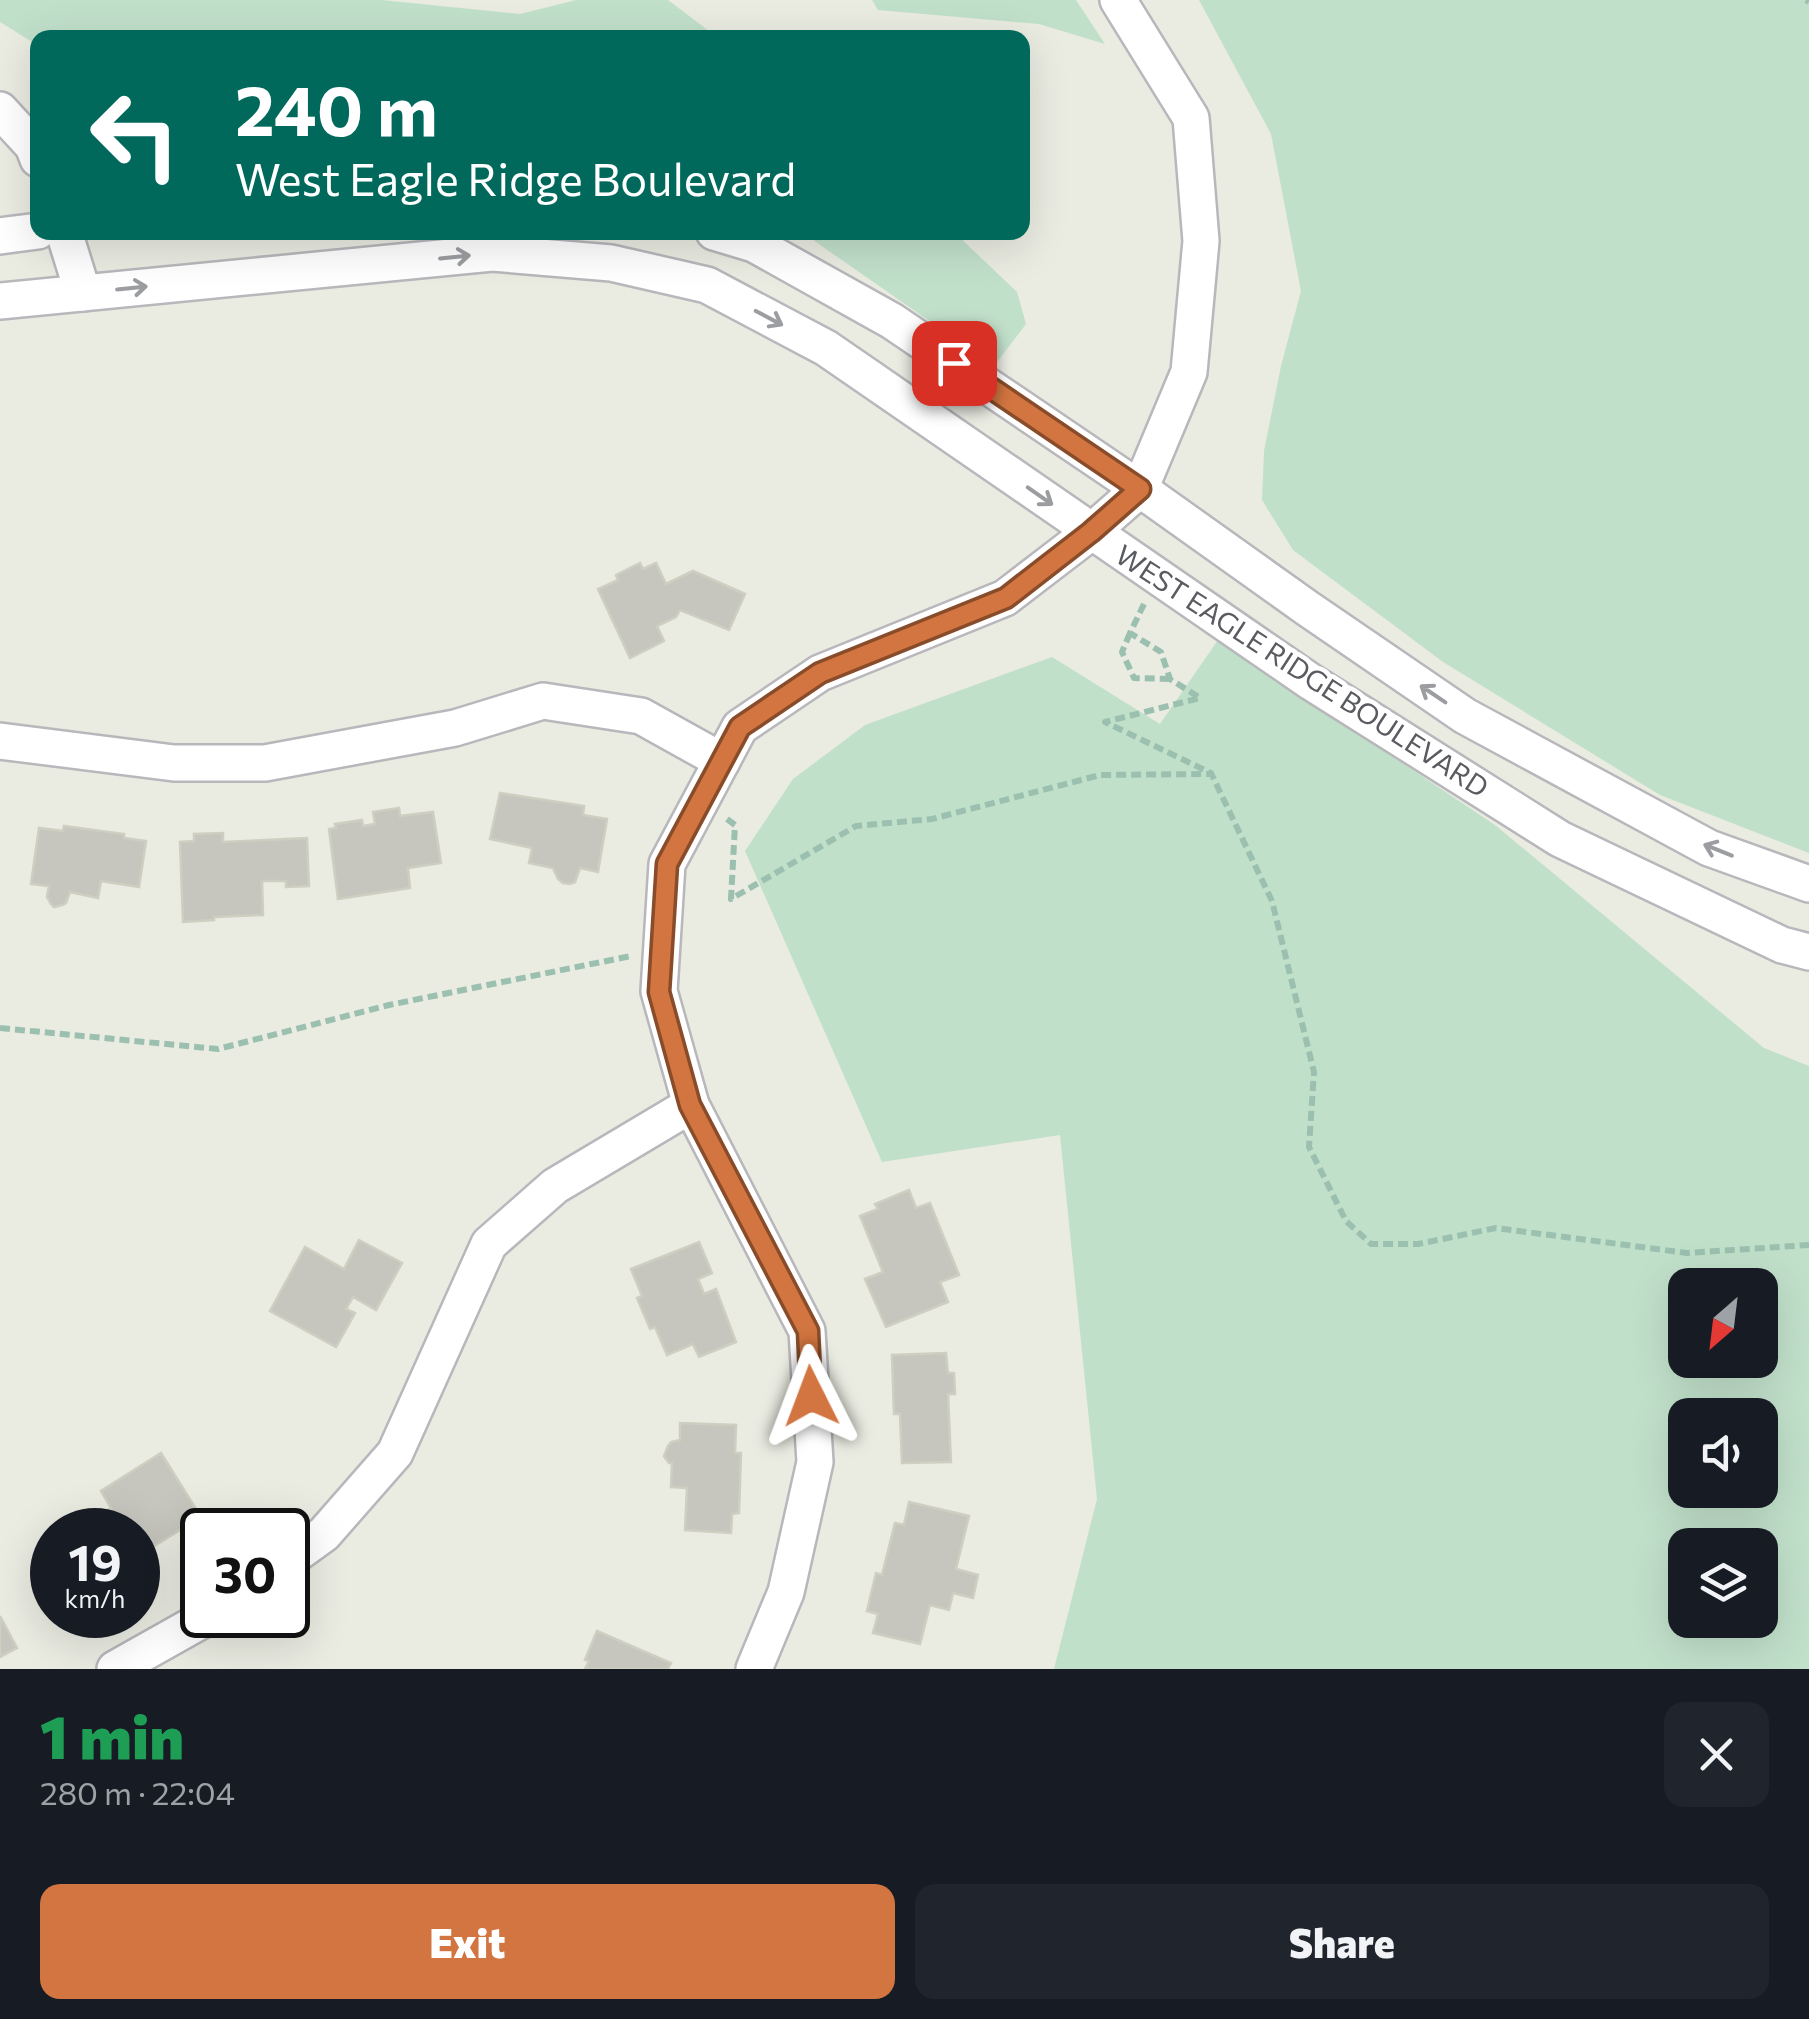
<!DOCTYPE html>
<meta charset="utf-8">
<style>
body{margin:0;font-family:Commissioner,sans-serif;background:#20242c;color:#f1f3f6;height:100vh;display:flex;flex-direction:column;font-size:38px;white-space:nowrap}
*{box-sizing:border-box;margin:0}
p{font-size:32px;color:#9ea1a6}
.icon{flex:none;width:55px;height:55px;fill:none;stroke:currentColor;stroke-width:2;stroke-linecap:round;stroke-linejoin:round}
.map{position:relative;height:1669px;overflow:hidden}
.sheet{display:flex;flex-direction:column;background:#171b24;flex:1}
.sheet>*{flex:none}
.banner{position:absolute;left:30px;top:30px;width:1000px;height:210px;border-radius:20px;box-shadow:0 10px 40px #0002;background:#00695c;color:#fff;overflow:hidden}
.needle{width:65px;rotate:208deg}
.tools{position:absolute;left:1668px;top:1268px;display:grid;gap:20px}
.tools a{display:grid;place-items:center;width:110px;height:110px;border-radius:20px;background:#171b24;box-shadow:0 10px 40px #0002;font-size:50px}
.speed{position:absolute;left:30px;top:1508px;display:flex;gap:20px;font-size:50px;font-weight:700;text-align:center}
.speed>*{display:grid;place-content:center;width:130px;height:130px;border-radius:50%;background:#171b24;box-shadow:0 10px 40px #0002;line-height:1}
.speed small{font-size:25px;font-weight:400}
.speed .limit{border:5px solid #111;border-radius:15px;background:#fff;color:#111}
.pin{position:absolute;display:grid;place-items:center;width:85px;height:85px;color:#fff;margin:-42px;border-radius:20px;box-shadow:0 5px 15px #0006}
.me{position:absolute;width:110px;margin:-55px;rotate:357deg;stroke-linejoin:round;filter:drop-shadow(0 0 8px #0008)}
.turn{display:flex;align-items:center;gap:35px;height:210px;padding:0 40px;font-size:45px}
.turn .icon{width:130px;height:130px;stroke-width:2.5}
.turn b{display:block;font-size:70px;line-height:85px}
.round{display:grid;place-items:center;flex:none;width:105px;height:105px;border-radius:20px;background:#20242c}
.summary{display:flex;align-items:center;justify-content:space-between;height:170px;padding:0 40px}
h1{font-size:60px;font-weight:800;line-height:75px;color:#1e9e55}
.cta{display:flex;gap:20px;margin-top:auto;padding:20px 40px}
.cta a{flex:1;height:115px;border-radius:20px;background:#d27540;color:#fff;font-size:40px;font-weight:800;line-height:115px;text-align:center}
.cta a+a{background:#20242c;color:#f1f3f6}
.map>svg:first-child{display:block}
</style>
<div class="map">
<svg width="1809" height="1669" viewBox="0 0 1809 1669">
<rect width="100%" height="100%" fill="#eaebe1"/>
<g fill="#c1e0ca" fill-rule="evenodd">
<path d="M 0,0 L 382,0 L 520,14 L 576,0 L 668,0 L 717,37 L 38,38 L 37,45 L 0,22 Z"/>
<path d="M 872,0 L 1076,0 L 1105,44 L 1039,24 L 878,10 Z"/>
<path d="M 1199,0 L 1809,0 L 1809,853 L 1660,795 L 1443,662 L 1293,550 L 1262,500 L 1264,451 L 1281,366 L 1301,291 L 1271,134 Z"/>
<path d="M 803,233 L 955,233 L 1017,292 L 1026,324 L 994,366 Z"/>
<path d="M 1218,640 L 1495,825 L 1764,1048 L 1809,1066 L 1809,1669 L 1054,1669 L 1097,1499 L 1060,1135 L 882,1162 L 745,851 L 793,779 L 865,725 L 1052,657 L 1160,724 ZM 1685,1285 L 1760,1285 L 1760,1360 L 1685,1360 ZM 1685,1415 L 1760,1415 L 1760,1490 L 1685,1490 ZM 1685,1545 L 1760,1545 L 1760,1620 L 1685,1620 Z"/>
</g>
<g fill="#c6c6be" stroke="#cecec1" stroke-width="2.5">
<path d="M 640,563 L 643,569 L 656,563 L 666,584 L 693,571 L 745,594 L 729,630 L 680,610 L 676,617 L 657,626 L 664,641 L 630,658 L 598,589 L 618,580 L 616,575 Z"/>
<path d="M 500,793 L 584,806 L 583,815 L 607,819 L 598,872 L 580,868 L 575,882 L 570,884 L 563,883 L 558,879 L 553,868 L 529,863 L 532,848 L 490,839 Z"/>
<path d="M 399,808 L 400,816 L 433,812 L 441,863 L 408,868 L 410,888 L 338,899 L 329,829 L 336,828 L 335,824 L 362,820 L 363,826 L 375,824 L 373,812 Z"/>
<path d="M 64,826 L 124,834 L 124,838 L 146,841 L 139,887 L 101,881 L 98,898 L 70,892 L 66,903 L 62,905 L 54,907 L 51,904 L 47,897 L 49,886 L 31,884 L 39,828 L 63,831 Z"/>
<path d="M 223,833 L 223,842 L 307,838 L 309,886 L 286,887 L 286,881 L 262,881 L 263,915 L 214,917 L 214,920 L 183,922 L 180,842 L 194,841 L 194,834 Z"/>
<path d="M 909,1190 L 916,1208 L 930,1203 L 959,1275 L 940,1282 L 948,1302 L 886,1327 L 865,1279 L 883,1272 L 860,1216 L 878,1209 L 875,1204 Z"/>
<path d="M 359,1240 L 402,1263 L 376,1310 L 353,1297 L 346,1309 L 355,1313 L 336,1347 L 270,1311 L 305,1247 L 344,1269 Z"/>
<path d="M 699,1242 L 712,1273 L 698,1279 L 704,1294 L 716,1289 L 736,1342 L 699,1357 L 693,1344 L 667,1355 L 655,1327 L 650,1329 L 637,1298 L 642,1296 L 631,1269 Z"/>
<path d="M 946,1353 L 948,1373 L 954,1373 L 955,1394 L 948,1394 L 951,1462 L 902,1463 L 900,1414 L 894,1414 L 892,1355 Z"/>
<path d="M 680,1423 L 736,1425 L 735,1453 L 741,1453 L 739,1513 L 732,1514 L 731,1533 L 685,1530 L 687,1488 L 671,1487 L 672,1463 L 669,1463 L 664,1456 L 668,1446 L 671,1442 L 680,1440 Z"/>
<path d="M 161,1453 L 201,1517 L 138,1556 L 138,1530 L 84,1530 L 81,1525 L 111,1508 L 101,1491 Z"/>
<path d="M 909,1502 L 969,1516 L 956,1569 L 978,1575 L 973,1598 L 953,1593 L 949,1610 L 930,1605 L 920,1644 L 873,1633 L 878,1614 L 867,1611 L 876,1573 L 882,1575 L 895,1523 L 904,1525 Z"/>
<path d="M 0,1616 L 17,1648 L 0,1657 Z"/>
<path d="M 597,1631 L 671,1663 L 668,1669 L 585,1669 L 589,1661 L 585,1660 Z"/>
</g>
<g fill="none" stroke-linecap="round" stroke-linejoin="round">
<defs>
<g id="minor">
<path d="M 0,110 L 33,146 L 38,159"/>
<path d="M 64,232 L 83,293"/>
<path d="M 714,232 L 754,244 L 892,321 L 1140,489 L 1307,608 L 1465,716 L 1709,848 L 1809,884"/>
<path d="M 0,236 L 38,231"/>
<path d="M 0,301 L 492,253 L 611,263 L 707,285 L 826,348 L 1311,682 L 1560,839 L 1782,945 L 1809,952"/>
<path d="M 0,741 L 174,763 L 265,763 L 455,728 L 543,701 L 641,716 L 722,761"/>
<path d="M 288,1560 L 324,1534 L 395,1453 L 489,1244 L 555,1186 L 691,1105"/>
<path d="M 115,1669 L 211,1615"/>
<path d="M 754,1669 L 786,1592 L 815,1462 L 807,1331 L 691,1105 L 659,991 L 667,864 L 740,727 L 820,673 L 1005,598 L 1091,532 L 1140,489 L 1189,372 L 1201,241 L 1191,118 L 1118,0"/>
</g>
</defs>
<use href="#minor" stroke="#b7b7bc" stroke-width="40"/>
<g stroke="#9bc0b0" stroke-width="6" stroke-dasharray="10 5" stroke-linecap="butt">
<path d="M 1806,0 L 1809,2"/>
<path d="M 1144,604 L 1130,633 L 1161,652 L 1170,679 L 1200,698 L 1105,722 L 1211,773 L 1272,901 L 1314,1072 L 1309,1147 L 1346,1221 L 1371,1244 L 1418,1244 L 1496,1228 L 1687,1253 L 1809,1245"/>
<path d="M 1130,633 L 1122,652 L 1134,678 L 1170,679"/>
<path d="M 727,819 L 735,825 L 731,899 L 856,826 L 932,819 L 1100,775 L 1209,774"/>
<path d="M 0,1028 L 218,1049 L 389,1005 L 631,956"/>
</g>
<use href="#minor" stroke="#fff" stroke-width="35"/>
</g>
<defs><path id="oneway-shaft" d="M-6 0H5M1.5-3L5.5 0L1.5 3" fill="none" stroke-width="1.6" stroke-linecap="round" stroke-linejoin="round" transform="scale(2.5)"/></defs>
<g stroke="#9c9da0">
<use href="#oneway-shaft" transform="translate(455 257) rotate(-6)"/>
<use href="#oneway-shaft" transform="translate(132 288) rotate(-6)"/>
<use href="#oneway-shaft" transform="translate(769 318) rotate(28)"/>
<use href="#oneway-shaft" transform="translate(1040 496) rotate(35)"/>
<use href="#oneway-shaft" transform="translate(1433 694) rotate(-146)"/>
<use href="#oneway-shaft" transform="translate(1718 850) rotate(-158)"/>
</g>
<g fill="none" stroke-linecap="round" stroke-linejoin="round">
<defs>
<path id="route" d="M 811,1396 L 808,1331 L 690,1105 L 659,992 L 667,864 L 740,727 L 820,673 L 1006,598 L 1091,532 L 1140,489 L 954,363"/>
</defs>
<use href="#route" stroke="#884c2a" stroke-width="25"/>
<use href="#route" stroke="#d27540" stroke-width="18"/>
</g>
<g text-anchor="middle" stroke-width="9" stroke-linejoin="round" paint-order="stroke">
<g font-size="28" fill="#5a5b60" stroke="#fff">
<text transform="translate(1302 671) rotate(33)" y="10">WEST EAGLE RIDGE BOULEVARD</text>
</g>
</g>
</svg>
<div class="tools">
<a><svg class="needle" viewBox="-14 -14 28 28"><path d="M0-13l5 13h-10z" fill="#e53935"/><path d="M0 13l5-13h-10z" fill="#9ea1a6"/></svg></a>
<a><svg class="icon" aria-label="sound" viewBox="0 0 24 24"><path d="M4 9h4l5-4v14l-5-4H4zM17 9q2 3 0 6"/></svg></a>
<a><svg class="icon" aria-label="layers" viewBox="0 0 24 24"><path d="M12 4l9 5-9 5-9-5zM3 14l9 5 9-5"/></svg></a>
</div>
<div class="speed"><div>19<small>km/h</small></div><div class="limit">30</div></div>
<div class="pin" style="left:954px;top:363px;background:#d93025"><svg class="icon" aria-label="arrive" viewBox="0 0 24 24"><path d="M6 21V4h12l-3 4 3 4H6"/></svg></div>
<svg class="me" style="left:811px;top:1396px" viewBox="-20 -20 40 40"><path d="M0-17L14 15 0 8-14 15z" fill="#d27540" stroke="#fff" stroke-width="4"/></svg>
<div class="banner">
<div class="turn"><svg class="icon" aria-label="left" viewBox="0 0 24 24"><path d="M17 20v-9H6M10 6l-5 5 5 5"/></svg><div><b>240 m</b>West Eagle Ridge Boulevard</div></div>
</div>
</div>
<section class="sheet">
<div class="summary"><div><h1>1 min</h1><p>280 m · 22:04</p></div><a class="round"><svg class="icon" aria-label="close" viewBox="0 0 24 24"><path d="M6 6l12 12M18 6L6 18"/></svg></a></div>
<div class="cta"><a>Exit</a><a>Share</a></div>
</section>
